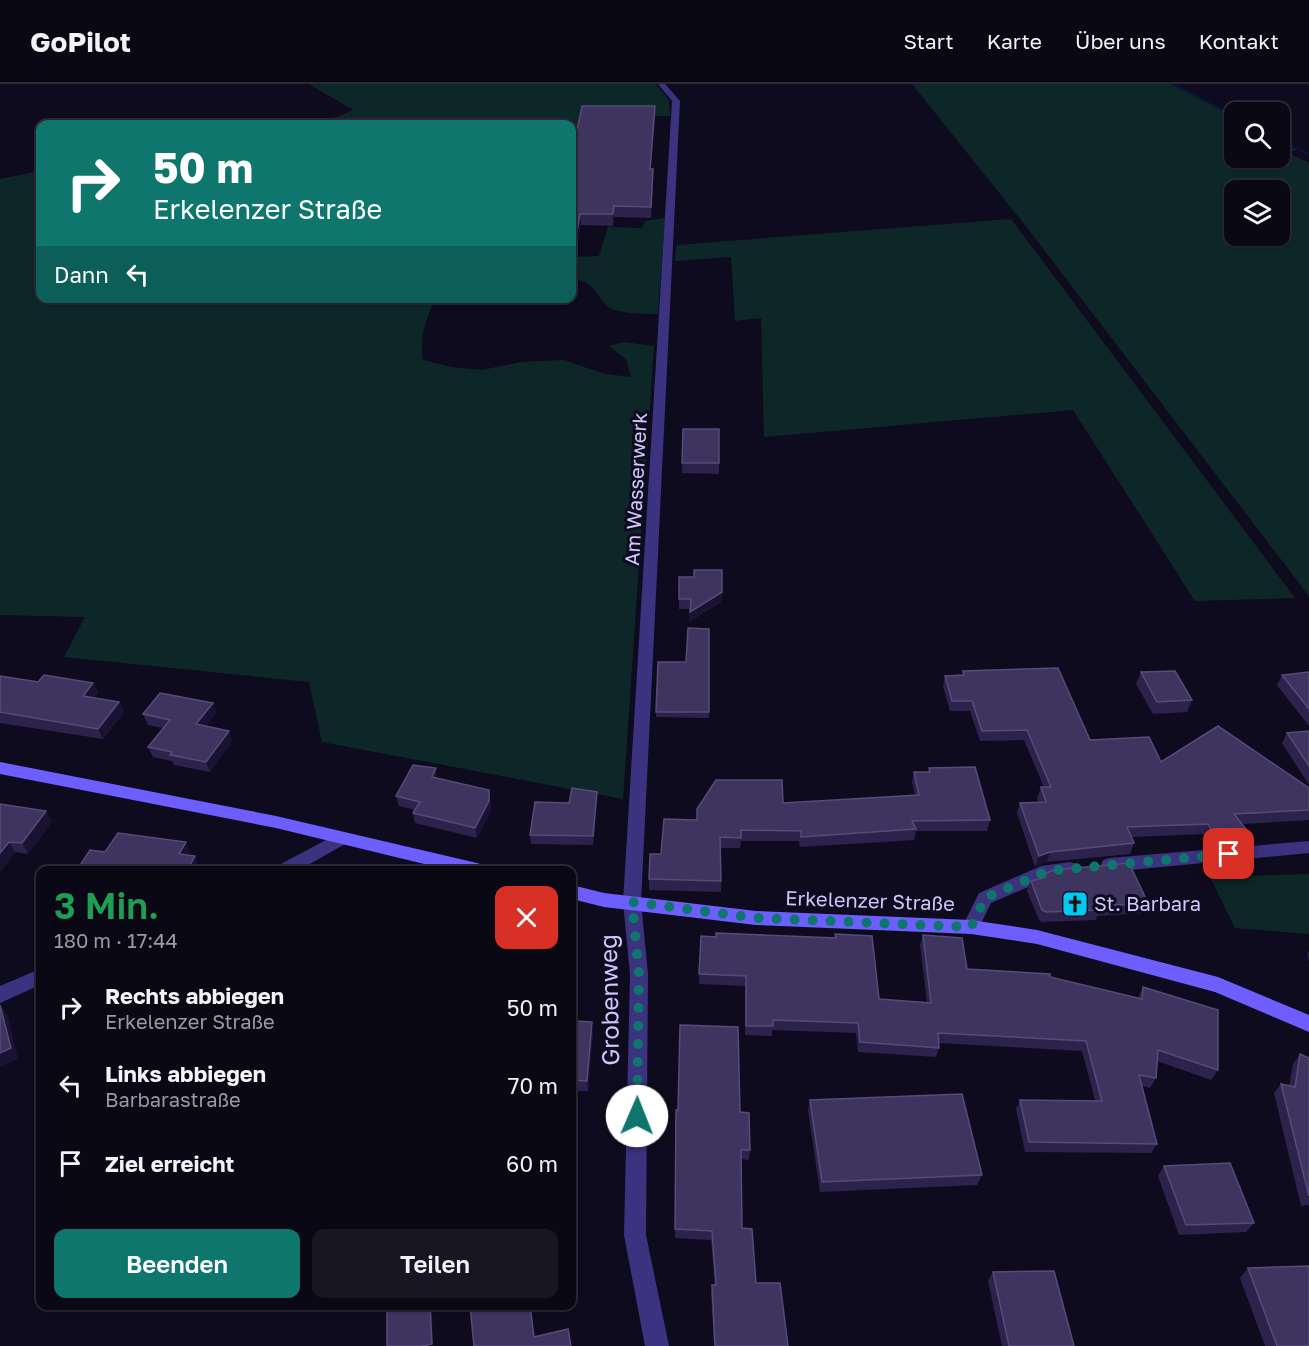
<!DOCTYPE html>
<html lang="de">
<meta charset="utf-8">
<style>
body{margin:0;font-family:"Golos Text",sans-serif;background:#191623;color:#f1f3f6;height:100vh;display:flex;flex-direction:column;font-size:22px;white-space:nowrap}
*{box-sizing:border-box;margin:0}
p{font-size:20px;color:#9a9aa1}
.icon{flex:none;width:33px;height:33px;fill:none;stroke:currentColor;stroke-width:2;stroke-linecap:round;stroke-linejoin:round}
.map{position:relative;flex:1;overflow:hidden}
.side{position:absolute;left:36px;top:782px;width:540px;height:444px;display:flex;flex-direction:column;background:#0b0816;border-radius:12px;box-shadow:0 2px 4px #0004,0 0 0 2px #2b2935}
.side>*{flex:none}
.top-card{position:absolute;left:36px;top:36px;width:540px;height:183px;border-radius:12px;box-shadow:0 2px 4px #0004,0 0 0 2px #2b2935;background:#0f766e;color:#fff;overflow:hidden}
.fabs{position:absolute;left:1224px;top:18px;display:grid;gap:12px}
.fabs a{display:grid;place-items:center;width:66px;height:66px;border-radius:12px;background:#0b0816;box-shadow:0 2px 4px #0004,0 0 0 2px #2b2935;font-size:30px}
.pin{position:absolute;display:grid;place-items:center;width:51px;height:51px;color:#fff;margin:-26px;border-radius:12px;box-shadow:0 3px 9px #0006}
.me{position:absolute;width:66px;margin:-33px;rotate:1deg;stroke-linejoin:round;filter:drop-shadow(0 0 4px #0008)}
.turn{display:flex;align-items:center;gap:21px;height:126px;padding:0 18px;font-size:27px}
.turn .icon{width:78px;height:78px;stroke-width:2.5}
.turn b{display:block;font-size:42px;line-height:51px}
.then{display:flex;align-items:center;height:57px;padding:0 18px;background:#0003;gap:12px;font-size:22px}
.round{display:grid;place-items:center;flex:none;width:63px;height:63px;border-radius:12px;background:#191623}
.headline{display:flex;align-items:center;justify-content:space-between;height:102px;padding:0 18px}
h1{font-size:36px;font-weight:600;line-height:45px;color:#1e9e55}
.cta{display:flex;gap:12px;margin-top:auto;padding:12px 18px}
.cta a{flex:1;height:69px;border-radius:12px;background:#0f766e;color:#fff;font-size:24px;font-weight:600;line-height:69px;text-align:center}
.cta a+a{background:#191623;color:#f1f3f6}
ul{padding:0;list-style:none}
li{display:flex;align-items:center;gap:18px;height:78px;padding:0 18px}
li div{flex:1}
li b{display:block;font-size:22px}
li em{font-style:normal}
header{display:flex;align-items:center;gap:36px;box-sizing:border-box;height:84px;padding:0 30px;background:#0b0816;border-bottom:2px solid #2b2935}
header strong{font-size:28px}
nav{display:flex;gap:33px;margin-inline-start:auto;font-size:21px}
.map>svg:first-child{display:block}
</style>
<header>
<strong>GoPilot</strong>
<nav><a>Start</a><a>Karte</a><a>Über uns</a><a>Kontakt</a></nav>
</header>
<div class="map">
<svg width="1309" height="1262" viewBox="0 0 1309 1262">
<rect width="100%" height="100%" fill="#0f0b1e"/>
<g fill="#0d2728" fill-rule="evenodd">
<path d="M 309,0 L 656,0 L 669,16 L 670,32 L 582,32 L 572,85 L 572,40 L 289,40 L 337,33 L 353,26 Z"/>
<path d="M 912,0 L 1171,0 L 1234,33 L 1234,74 L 1280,74 L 1280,56 L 1297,66 L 1287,68 L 1309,79 L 1309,512 L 1025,141 ZM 1234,106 L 1280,106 L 1280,152 L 1234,152 Z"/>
<path d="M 40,87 L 40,214 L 435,215 C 426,234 419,254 423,276 L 451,283 L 482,286 L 521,278 L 563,276 L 605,290 L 631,293 L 626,275 L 609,262 L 624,258 L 654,262 L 623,715 L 322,658 L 309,598 L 64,573 L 85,533 L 0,531 L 0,95 Z"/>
<path d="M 665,134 L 658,230 C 645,230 628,230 615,226 C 595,219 600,198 572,194 L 572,173 L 599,172 L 608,143 L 642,144 L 645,137 Z"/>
<path d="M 1011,135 L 1295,514 L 1195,517 L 1073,326 L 764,353 L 761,234 L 735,237 L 731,173 L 675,177 L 676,161 Z"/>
<path d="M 1309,790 L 1309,850 L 1235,844 L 1210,793 Z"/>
</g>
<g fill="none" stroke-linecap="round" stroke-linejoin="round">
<g fill="#06163b" fill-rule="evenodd">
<path d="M 1171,0 L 1176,0 L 1234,31 L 1234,33 Z"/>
<path d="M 1280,54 L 1309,69 L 1309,72 L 1280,56 Z"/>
</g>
<path fill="#3b337f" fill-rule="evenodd" d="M 658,0 L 665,0 L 680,17 L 641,818 L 638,823 L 632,825 L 626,823 L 623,818 L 672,17 Z"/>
<g fill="#3b337f" fill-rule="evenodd">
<path d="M 341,748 L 347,749 L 349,754 L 347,759 L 299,786 L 276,786 L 279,781 Z"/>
<path d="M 1309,757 L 1309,769 L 1109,788 L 1103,786 L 1101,781 L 1103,776 L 1109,774 Z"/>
<path d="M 1070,778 L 1076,780 L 1078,785 L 1076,790 L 1049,794 L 991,819 L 977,848 L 971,850 L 965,848 L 962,843 L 979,809 L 1041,782 Z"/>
<path d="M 632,811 L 638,813 L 641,818 L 648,890 L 646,1151 L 669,1262 L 645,1262 L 624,1151 L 630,890 L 623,818 L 626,813 Z"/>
<path d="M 40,885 L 40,901 L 0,919 L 0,902 Z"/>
</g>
<g fill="#6d5eff" fill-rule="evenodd">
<path d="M 0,678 L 276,732 L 477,779 L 483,781 L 486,786 L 449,786 L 276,744 L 0,690 Z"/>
<path d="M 572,801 L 604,809 L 756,827 L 971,836 L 1037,846 L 1218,893 L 1309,931 L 1309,948 L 1215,908 L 1037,860 L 971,850 L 756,841 L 604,823 L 572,815 Z"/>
</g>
</g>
<g fill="#2d224c">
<path d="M 655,32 L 651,85 L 653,96 L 651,134 L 614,133 L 613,142 L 581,141 L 572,70 Z"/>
<path d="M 514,214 L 567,214 L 566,218 Z"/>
<path d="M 683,345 L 719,379 L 719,390 L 682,389 Z"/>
<path d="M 679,493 L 722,508 L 721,518 L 689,538 L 690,525 L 679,525 Z"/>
<path d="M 709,545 L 709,634 L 656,633 L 658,578 L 686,578 Z"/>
<path d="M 963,587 L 1090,656 L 1161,678 L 1309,704 L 1309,736 L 1242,740 L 1250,750 L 1245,760 L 1210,763 L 1203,750 L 1132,753 L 1134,759 L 1130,770 L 1047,778 L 1035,783 L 1017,729 L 1020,719 L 1039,718 L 1037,714 L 1041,703 L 1044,703 L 1024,656 L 980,657 L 970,627 L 950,627 L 943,602 L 945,592 L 962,591 Z"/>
<path d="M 1141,588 L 1192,616 L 1187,628 L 1153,630 L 1136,600 Z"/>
<path d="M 1309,588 L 1309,642 L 1277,601 L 1282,591 Z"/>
<path d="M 0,592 L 38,598 L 93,599 L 98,609 L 94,614 L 119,618 L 124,628 L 103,655 L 0,639 Z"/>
<path d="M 213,619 L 216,629 L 206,642 L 232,657 L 210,688 L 174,681 L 172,677 L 153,673 L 148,663 L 163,644 L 148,641 L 143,630 Z"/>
<path d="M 1309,647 L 1309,701 L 1282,659 L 1287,649 Z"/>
<path d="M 929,684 L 990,736 L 987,747 L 916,747 L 914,756 L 800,763 L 799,757 L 741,757 L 740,764 L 721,764 L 721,808 L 649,806 L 649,795 L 661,770 L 783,719 L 915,711 L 912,698 L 914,688 L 928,688 Z"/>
<path d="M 437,694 L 489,706 L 491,727 L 477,754 L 415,739 L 413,729 L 415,726 L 399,722 L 396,712 Z"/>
<path d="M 597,708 L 597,717 L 593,761 L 531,760 L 530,751 L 569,719 Z"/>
<path d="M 0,720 L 52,737 L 28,770 L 15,768 L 0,788 Z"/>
<path d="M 1045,790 L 1148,819 L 1143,829 L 1097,832 L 1096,836 L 1042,838 L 1039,836 L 1027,807 L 1031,797 L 1043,794 Z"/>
<path d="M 835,850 L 879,915 L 927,918 L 920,861 L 923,851 L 967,885 L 1050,893 L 1138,914 L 1143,903 L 1218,986 L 1211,996 L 1157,977 L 1156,994 L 1150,1004 L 1142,1002 L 1157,1060 L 1151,1069 L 1025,1068 L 1016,1025 L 1020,1016 L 1095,1016 L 1082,967 L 939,959 L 939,964 L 936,973 L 858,968 L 856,949 L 772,946 L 772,952 L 745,951 L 745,902 L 699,900 L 701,852 L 834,854 Z"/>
<path d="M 1309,867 L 1309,878 L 1307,870 Z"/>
<path d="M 572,935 L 593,948 L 588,1007 L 572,1007 Z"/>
<path d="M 1300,970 L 1309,974 L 1309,1121 L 1301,1122 L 1274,1009 L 1281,1000 L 1289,1002 L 1293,980 Z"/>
<path d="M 810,1016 L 982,1091 L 977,1101 L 820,1108 L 808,1026 Z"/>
<path d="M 740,1028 L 750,1066 L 749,1076 L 741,1075 L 742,1144 L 756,1199 L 788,1262 L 714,1262 L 711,1209 L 712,1201 L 715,1201 L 711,1156 L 675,1154 L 675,1036 Z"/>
<path d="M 1164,1082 L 1254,1139 L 1246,1148 L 1179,1151 L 1158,1092 Z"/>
<path d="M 1248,1184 L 1309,1262 L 1265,1262 L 1240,1194 Z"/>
<path d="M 993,1188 L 1074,1262 L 1002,1262 L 988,1197 Z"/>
</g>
<g fill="#1a1232">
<path d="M 655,22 L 655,32 L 650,96 L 650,85 Z"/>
<path d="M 653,85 L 653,96 L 651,134 L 651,123 Z"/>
<path d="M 614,122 L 614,133 L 613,142 L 613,130 Z"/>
<path d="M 580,130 L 581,141 L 572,191 L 572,176 Z"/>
<path d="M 722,508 L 721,518 L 689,538 L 690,528 Z"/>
<path d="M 93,599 L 98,609 L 88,622 L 83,612 Z"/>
<path d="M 119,618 L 124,628 L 103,655 L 98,645 Z"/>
<path d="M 213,619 L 216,629 L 200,650 L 196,640 Z"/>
<path d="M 229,647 L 232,657 L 210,688 L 206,678 Z"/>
<path d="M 436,684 L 437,694 L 432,693 Z"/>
<path d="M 489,706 L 491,727 L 477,754 L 475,744 Z"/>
<path d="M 597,708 L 597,717 L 593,761 L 593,752 Z"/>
<path d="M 46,727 L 52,737 L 28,770 L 22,759 Z"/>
<path d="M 9,758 L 15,768 L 0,788 L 0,769 Z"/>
<path d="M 186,758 L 190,769 L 184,780 L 179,770 Z"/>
<path d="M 1050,768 L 1047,778 L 1035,783 L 1039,772 Z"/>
<path d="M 195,772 L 199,782 L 197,786 L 187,786 Z"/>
<path d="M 0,921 L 8,932 L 18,975 L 0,983 Z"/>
<path d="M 592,938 L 593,948 L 588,1007 L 587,997 Z"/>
<path d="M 430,1221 L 432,1221 L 433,1262 L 432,1260 Z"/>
</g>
<g fill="#3f3460" stroke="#564b79" stroke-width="1.5">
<path d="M 582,22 L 655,22 L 650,85 L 653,85 L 651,123 L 614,122 L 613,130 L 580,130 L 572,176 L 572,70 Z"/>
<path d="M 683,345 L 719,345 L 719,379 L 682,379 Z"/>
<path d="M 694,486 L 722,486 L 722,508 L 690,528 L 691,515 L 679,515 L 679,493 L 694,493 Z"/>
<path d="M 688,544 L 709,545 L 709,628 L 656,628 L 658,578 L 686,578 Z"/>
<path d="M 1058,584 L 1090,656 L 1149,653 L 1161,678 L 1218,642 L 1309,704 L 1309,726 L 1234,730 L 1250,750 L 1215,753 L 1208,740 L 1127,743 L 1134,759 L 1050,768 L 1039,772 L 1020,719 L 1046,718 L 1041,703 L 1051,703 L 1027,646 L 982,647 L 972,617 L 952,617 L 945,592 L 964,591 L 963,587 Z"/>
<path d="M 1175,587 L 1192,616 L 1157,618 L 1141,588 Z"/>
<path d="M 1309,588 L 1309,625 L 1282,591 Z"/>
<path d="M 44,591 L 93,599 L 83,612 L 119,618 L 98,645 L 0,628 L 0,592 L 38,598 Z"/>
<path d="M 160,609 L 213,619 L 196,640 L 229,647 L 206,678 L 170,671 L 172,668 L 148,663 L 170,636 L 143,630 Z"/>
<path d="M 1309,647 L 1309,682 L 1287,649 Z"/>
<path d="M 413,681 L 436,684 L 432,693 L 489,706 L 489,717 L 475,744 L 413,729 L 420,718 L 396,712 Z"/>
<path d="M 975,683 L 990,736 L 912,737 L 916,745 L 801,753 L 801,747 L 741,746 L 741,754 L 720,753 L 721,797 L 649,795 L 650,770 L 661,770 L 664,735 L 697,736 L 697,725 L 716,696 L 782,696 L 783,719 L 919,711 L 914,688 L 930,688 L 929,684 Z"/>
<path d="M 572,704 L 597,708 L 593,752 L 530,751 L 535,718 L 569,719 Z"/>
<path d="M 0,720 L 46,727 L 22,759 L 9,758 L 0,769 Z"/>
<path d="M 118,749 L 186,758 L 179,770 L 195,772 L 187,786 L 77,786 L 90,766 L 105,768 Z"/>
<path d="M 1129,779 L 1148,819 L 1098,822 L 1100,826 L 1046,828 L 1042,826 L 1031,797 L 1046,793 L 1045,790 L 1053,786 Z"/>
<path d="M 716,849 L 836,854 L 835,850 L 872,852 L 879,915 L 931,919 L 923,851 L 962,854 L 967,885 L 1050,890 L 1050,893 L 1142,915 L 1143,903 L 1218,926 L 1218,986 L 1158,966 L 1156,994 L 1139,991 L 1157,1060 L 1029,1058 L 1020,1016 L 1102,1017 L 1086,957 L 938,949 L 939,964 L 860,958 L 858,939 L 773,936 L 773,942 L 746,942 L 746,892 L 699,890 L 701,852 L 716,853 Z"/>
<path d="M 0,921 L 11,964 L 0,969 Z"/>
<path d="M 572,935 L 573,937 L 592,938 L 587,997 L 572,996 Z"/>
<path d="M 680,941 L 738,943 L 740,1028 L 749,1029 L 750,1066 L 741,1066 L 742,1144 L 752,1145 L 756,1199 L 780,1199 L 788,1262 L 715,1262 L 712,1201 L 716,1201 L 712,1147 L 675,1145 L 676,1026 L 678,1026 Z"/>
<path d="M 1300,970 L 1309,974 L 1309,1112 L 1281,1000 L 1295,1003 Z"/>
<path d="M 962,1010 L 982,1091 L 822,1098 L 810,1016 Z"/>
<path d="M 1230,1079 L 1254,1139 L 1186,1141 L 1164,1082 Z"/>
<path d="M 1309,1182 L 1309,1262 L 1277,1262 L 1248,1184 Z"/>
<path d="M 1054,1187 L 1074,1262 L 1009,1262 L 993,1188 Z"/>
<path d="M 406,1221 L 430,1221 L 432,1260 L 423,1262 L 387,1262 L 387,1224 Z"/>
<path d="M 470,1221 L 530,1221 L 534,1253 L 568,1245 L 571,1262 L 474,1262 Z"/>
</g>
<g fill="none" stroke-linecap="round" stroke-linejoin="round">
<path stroke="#0f766e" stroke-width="10" stroke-dasharray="0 18" d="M 637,1032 L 639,890 L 632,818 L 756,834 L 971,843 L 985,814 L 1047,787 L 1229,770"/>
</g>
<defs>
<symbol id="church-square" viewBox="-11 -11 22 22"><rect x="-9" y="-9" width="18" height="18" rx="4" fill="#00c9f2" stroke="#0f0b1e"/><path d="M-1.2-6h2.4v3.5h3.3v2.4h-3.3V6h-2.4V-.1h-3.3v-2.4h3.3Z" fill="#111"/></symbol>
</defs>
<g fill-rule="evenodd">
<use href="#church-square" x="1060" y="805" width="30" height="30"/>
</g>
<g text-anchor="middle" stroke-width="6" stroke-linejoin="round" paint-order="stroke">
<g font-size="20" fill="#d1c7ff" stroke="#0f0b1e">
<text transform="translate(636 405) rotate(-87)" y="7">Am Wasserwerk</text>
<text transform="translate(870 817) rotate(2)" y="7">Erkelenzer Straße</text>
</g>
<g font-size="20" fill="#d1c7ff" stroke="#0f0b1e" text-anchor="start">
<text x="1094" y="827">St. Barbara</text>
</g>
<g font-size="24" fill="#d1c7ff" stroke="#0f0b1e">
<text transform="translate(610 916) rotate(-91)" y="8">Grobenweg</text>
</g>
</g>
</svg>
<div class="fabs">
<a><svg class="icon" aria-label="search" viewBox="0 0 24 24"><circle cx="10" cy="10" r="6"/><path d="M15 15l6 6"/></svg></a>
<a><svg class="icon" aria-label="layers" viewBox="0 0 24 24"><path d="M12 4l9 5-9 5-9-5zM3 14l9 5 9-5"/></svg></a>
</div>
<div class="pin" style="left:1229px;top:770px;background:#d93025"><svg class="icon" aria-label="arrive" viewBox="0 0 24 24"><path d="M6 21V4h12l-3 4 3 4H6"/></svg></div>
<svg class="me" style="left:637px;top:1032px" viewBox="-20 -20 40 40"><circle r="19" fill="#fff"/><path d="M0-13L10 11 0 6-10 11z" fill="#0f766e"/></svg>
<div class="top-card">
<div class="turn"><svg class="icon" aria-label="right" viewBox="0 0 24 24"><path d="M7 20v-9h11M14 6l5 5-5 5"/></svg><div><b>50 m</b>Erkelenzer Straße</div></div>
<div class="then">Dann<svg class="icon" aria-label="left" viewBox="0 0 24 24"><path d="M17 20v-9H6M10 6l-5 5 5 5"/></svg></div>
</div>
<section class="side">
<div class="headline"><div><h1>3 Min.</h1><p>180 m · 17:44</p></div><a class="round" style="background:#d93025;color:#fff"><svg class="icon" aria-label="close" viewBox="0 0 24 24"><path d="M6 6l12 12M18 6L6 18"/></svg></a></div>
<ul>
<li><svg class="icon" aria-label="right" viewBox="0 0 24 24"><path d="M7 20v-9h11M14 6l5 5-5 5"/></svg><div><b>Rechts abbiegen</b><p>Erkelenzer Straße</p></div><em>50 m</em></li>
<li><svg class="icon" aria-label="left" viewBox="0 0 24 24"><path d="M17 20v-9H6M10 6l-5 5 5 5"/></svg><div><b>Links abbiegen</b><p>Barbarastraße</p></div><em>70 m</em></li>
<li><svg class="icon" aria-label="arrive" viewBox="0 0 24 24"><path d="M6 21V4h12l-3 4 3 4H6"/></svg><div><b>Ziel erreicht</b></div><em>60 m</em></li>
</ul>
<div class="cta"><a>Beenden</a><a>Teilen</a></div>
</section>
</div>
